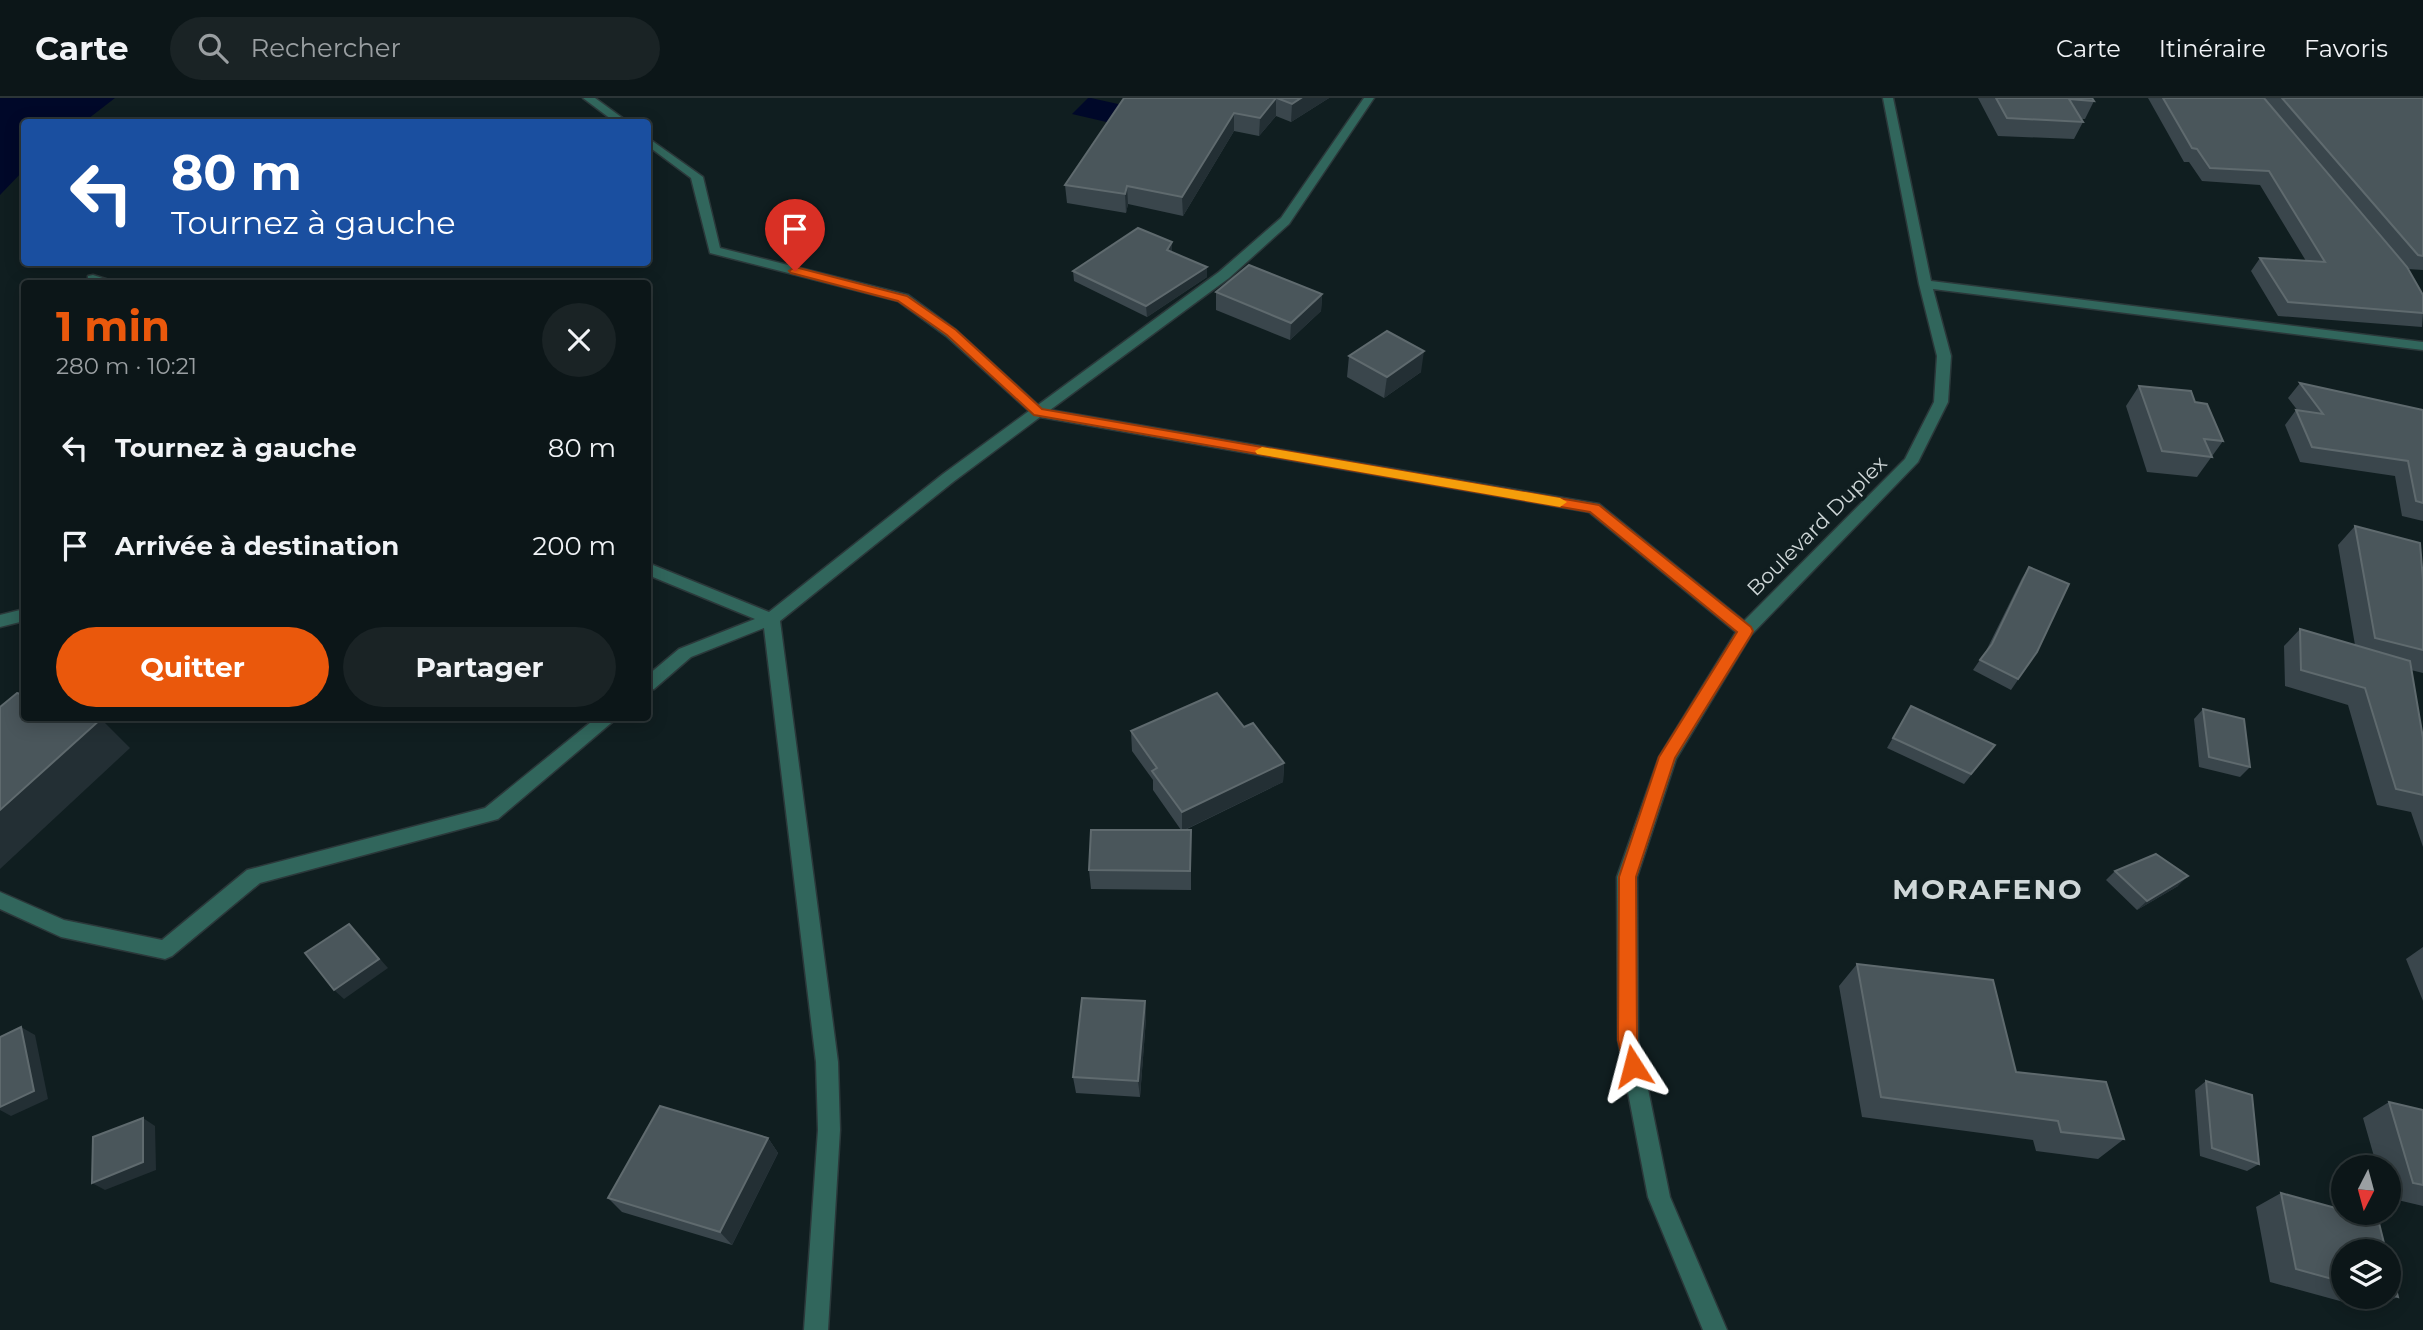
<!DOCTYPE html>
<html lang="fr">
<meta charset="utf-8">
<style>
body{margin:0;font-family:Montserrat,sans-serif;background:#1a2325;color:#f1f3f6;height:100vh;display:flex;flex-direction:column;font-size:26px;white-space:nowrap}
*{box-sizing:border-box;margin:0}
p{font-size:23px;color:#9a9fa2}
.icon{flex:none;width:38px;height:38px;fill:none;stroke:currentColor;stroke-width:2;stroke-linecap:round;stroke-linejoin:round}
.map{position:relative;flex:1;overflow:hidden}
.side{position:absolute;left:21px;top:182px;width:630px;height:441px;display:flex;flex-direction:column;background:#0c1618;border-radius:7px;box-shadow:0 4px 18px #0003,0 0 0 2px #2c3537}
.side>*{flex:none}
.top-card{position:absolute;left:21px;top:21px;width:630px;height:147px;border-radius:7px;box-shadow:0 4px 18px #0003,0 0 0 2px #2c3537;background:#1a4fa0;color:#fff;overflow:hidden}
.needle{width:46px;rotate:186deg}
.tools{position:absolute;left:2331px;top:1057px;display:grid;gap:14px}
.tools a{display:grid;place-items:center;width:70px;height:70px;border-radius:50%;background:#0c1618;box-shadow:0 4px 18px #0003,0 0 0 2px #2c3537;font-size:35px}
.pin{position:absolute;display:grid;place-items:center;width:60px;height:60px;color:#fff;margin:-72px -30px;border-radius:50% 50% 50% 0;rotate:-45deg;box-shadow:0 0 7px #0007}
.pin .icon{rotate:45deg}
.me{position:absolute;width:77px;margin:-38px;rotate:351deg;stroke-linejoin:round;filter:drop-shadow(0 0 5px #0008)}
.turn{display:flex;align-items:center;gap:24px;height:147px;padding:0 35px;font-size:32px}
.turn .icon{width:91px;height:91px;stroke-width:2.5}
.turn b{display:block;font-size:49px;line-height:60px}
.round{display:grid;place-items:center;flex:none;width:74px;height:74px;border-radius:37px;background:#1a2325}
.headline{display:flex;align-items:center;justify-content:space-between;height:119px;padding:0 35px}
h1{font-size:42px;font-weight:700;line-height:52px;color:#ea580c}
.action{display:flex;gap:14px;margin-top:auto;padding:14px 35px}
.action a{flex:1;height:80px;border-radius:42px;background:#ea580c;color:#fff;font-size:28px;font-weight:700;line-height:80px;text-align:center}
.action a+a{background:#1a2325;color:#f1f3f6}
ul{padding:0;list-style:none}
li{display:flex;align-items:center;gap:21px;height:98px;padding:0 35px}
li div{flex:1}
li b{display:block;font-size:26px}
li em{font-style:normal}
header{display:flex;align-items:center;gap:42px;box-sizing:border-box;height:98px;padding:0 35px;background:#0c1618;border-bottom:2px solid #2c3537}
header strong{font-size:33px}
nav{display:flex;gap:38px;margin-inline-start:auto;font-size:24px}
.search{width:490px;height:63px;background:#1a2325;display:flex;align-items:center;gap:18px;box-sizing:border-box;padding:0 24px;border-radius:38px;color:#9a9fa2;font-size:26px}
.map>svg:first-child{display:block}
</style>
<header>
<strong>Carte</strong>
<div class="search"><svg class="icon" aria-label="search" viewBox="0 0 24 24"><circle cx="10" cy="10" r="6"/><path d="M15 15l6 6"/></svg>Rechercher</div>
<nav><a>Carte</a><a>Itinéraire</a><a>Favoris</a></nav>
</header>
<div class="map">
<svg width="2423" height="1232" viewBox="0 0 2423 1232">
<rect width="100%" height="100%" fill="#101e20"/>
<g fill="#000829">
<path d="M 0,0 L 115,0 L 84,24 L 24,24 L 24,72 L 0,97 Z"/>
<path d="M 1088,0 L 1091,0 L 1145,12 L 1128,29 L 1072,16 Z"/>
</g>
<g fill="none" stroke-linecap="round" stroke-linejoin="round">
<defs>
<g id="minor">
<path d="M 583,0 L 595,0 L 628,24 L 615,24 Z"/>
<path d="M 1364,0 L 1374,0 L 1289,126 L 1229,180 L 1050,312 L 1599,406 L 1744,523 L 1905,361 L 1934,304 L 1937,258 L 1919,186 L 1883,0 L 1893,0 L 1931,183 L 2423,244 L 2423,252 L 1933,191 L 1951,258 L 1948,304 L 1918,364 L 1751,537 L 1676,661 L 1637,779 L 1638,942 L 1670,1099 L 1727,1232 L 1703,1232 L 1648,1099 L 1618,942 L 1617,779 L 1659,659 L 1736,534 L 1589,414 L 1040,319 L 953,384 L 780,523 L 838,964 L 840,1032 L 828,1232 L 804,1232 L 818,1032 L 816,964 L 764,530 L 691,559 L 654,591 L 648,592 L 648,577 L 679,551 L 755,521 L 648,477 L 648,465 L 769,514 L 943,376 L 1029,313 L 946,238 L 898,203 L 710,155 L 691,80 L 648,48 L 648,40 L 703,79 L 720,150 L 908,197 L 956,232 L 1038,307 L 1219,174 L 1281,120 Z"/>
<path d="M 93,177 L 112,183 L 113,186 L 88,184 L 88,178 Z"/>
<path d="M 24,511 L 24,523 L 0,529 L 0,517 Z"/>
<path d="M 596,620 L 617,620 L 498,721 L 260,785 L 172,858 L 165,861 L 61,839 L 0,811 L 0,794 L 64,822 L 162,842 L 247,772 L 485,710 Z"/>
</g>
</defs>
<use href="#minor" stroke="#2b383a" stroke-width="3"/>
<use href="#minor" fill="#31665c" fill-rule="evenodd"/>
</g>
<g fill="#3a464c">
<path d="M 1124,0 L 1329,0 L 1291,24 L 1276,18 L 1259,38 L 1234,33 L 1183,118 L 1128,106 L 1126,115 L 1067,105 L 1065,87 Z"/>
<path d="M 1978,0 L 2092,0 L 2094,3 L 2085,21 L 2081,21 L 2083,24 L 2074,41 L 1998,38 Z"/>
<path d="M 2148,0 L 2423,0 L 2423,172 L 2408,171 L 2423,215 L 2422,229 L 2278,218 L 2251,173 L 2260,160 L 2306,163 L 2260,87 L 2202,83 L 2189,64 L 2184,64 Z"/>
<path d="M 1172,144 L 1172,154 L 1207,179 L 1147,219 L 1074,183 L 1073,173 Z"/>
<path d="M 1216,194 L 1322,196 L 1321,213 L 1290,242 L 1216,212 Z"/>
<path d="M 1349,258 L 1421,274 L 1384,300 L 1347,279 Z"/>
<path d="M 2300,285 L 2423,312 L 2423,423 L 2402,418 L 2395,378 L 2300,364 L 2285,327 L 2296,312 L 2298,313 L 2288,300 Z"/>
<path d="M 2139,288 L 2195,304 L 2223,343 L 2197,379 L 2147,374 L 2126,308 Z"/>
<path d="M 2355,428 L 2423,482 L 2423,575 L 2411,572 L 2423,640 L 2423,749 L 2411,714 L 2377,707 L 2348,607 L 2285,588 L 2284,548 L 2300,531 L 2355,547 L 2338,447 Z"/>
<path d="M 2029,469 L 2037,554 L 2011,592 L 1973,572 L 1986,553 L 2022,480 Z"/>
<path d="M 1911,608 L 1995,647 L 1964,686 L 1887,650 Z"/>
<path d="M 2203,611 L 2250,669 L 2240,679 L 2199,669 L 2194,621 Z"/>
<path d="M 1244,629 L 1284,665 L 1283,684 L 1185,732 L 1191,732 L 1191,792 L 1091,791 L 1089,772 L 1181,732 L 1153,692 L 1153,682 L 1132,653 L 1131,633 Z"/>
<path d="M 2115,773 L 2178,788 L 2137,812 L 2106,782 Z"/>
<path d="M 2423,849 L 2423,903 L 2406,861 Z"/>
<path d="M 1857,866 L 2016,974 L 2124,1041 L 2098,1061 L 2036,1053 L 2033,1042 L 1862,1019 L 1839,888 Z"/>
<path d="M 1145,903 L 1146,920 L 1140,999 L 1076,995 L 1073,979 Z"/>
<path d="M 2206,983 L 2259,1066 L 2247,1073 L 2200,1058 L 2195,992 Z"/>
<path d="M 2389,1004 L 2423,1012 L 2423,1108 L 2389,1100 L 2389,1069 L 2377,1069 L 2363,1020 Z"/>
<path d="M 768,1040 L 778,1055 L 732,1147 L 622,1114 L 608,1100 Z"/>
<path d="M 2281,1095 L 2343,1153 L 2343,1199 L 2389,1199 L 2389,1163 L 2398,1199 L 2369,1211 L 2270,1184 L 2256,1109 Z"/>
</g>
<g fill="#232f34">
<path d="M 1276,0 L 1276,18 L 1259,38 L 1260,20 Z"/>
<path d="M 1301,0 L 1329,0 L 1291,24 L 1292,6 Z"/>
<path d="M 1234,15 L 1234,33 L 1183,118 L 1182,99 Z"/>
<path d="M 1127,88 L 1128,106 L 1126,115 L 1125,96 Z"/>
<path d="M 1172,144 L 1172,154 L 1167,152 Z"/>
<path d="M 1207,169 L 1207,179 L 1147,219 L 1146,208 Z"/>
<path d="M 1322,196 L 1321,213 L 1290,242 L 1291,225 Z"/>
<path d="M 1424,253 L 1421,274 L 1384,300 L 1387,279 Z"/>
<path d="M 101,621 L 130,650 L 0,771 L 0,712 Z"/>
<path d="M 1284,665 L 1283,684 L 1182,733 L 1182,714 Z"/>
<path d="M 2188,778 L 2178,788 L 2137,812 L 2147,803 Z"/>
<path d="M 349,826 L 388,870 L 344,901 L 334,892 Z"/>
<path d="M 1145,903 L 1146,920 L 1140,999 L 1138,983 Z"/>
<path d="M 21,929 L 35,937 L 48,1001 L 11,1018 L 0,1012 L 0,1009 Z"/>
<path d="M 143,1020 L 155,1028 L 156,1072 L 105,1092 L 92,1085 Z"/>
<path d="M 768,1040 L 778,1055 L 732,1147 L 720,1134 Z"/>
</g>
<g fill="#4a565b" stroke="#5f6a6e" stroke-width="2">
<path d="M 1124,0 L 1276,0 L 1260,20 L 1234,15 L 1182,99 L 1127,88 L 1125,96 L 1065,87 Z"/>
<path d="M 1277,0 L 1301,0 L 1292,6 Z"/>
<path d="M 1996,0 L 2092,0 L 2094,3 L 2069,1 L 2083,24 L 2007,20 Z"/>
<path d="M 2163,0 L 2264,0 L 2407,169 L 2423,197 L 2423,215 L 2288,204 L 2260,160 L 2325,164 L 2269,73 L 2210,70 L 2197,51 L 2192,50 Z"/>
<path d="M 2282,0 L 2423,0 L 2423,158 L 2418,157 Z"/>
<path d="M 1138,130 L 1172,144 L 1167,152 L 1207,169 L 1146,208 L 1073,173 Z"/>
<path d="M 1249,167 L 1322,196 L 1291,225 L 1216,194 Z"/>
<path d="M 1387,233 L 1424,253 L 1387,279 L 1349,258 Z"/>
<path d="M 2300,285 L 2423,312 L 2423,405 L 2416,403 L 2408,363 L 2312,349 L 2296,312 L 2323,316 Z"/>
<path d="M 2139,288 L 2191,293 L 2195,304 L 2207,306 L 2223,343 L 2204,341 L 2212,359 L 2162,353 Z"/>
<path d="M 2355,428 L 2420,445 L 2423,482 L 2423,552 L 2375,540 Z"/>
<path d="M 2029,469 L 2069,486 L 2037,554 L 2018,581 L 1980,562 L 1992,546 Z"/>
<path d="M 2300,531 L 2410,563 L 2423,640 L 2423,697 L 2396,691 L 2365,590 L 2301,572 Z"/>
<path d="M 17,595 L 24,597 L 24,620 L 95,620 L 101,621 L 0,712 L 0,609 Z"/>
<path d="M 1217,595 L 1244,629 L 1253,625 L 1284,665 L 1182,714 L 1152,673 L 1157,670 L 1131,633 Z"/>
<path d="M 1911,608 L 1995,647 L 1971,676 L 1893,640 Z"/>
<path d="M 2203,611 L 2244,621 L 2250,669 L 2209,659 Z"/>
<path d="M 1091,732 L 1191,732 L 1190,773 L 1089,772 Z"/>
<path d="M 2156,756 L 2188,778 L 2147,803 L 2115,773 Z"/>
<path d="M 349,826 L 379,861 L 334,892 L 305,855 Z"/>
<path d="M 1857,866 L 1993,882 L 2016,974 L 2106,984 L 2124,1041 L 2061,1034 L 2058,1023 L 1881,999 Z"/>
<path d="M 1082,900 L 1145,903 L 1138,983 L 1073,979 Z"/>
<path d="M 21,929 L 34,993 L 0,1009 L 0,939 Z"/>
<path d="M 2206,983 L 2252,997 L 2259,1066 L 2212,1050 Z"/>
<path d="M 2389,1004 L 2423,1012 L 2423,1087 L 2413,1085 Z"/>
<path d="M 660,1008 L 768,1040 L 720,1134 L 608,1100 Z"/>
<path d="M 143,1020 L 143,1064 L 92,1085 L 93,1039 Z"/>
<path d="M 2281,1095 L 2343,1112 L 2343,1115 L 2356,1115 L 2378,1121 L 2386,1153 L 2343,1153 L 2343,1184 L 2296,1171 Z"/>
<path d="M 2389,1163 L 2398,1199 L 2389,1196 Z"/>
</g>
<path fill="#ea580c" stroke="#983908" stroke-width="2" d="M 795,169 L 907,198 L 956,232 L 1042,311 L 1599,407 L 1751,529 L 1753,533 L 1751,537 L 1675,660 L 1636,779 L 1637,942 L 1642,968 L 1640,974 L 1633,977 L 1626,974 L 1618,942 L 1619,779 L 1659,659 L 1737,534 L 1590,414 L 1034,317 L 947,237 L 898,203 L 791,175 L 789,173 Z"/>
<path fill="#f59e0b" d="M 1262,349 L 1560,400 L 1567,404 L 1560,409 L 1257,356 L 1255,353 Z"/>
<g text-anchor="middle" stroke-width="7" stroke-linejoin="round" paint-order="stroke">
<g font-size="21" fill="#cfd7d8" stroke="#101e20">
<text transform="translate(1817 428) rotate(-45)" y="7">Boulevard Duplex</text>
</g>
<g font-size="28" font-weight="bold" letter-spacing="2" fill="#cfd7d8" stroke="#101e20">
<text x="1988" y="801">MORAFENO</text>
</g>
</g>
</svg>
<div class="tools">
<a><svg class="needle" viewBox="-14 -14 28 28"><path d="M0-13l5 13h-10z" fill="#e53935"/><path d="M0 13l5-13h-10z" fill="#9a9fa2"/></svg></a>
<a><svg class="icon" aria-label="layers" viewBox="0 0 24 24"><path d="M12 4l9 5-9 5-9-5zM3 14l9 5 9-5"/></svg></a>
</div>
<div class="pin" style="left:795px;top:173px;background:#d93025"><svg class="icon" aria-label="arrive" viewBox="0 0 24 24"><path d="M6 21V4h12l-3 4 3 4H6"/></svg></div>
<svg class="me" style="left:1633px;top:968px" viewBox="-20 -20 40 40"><path d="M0-17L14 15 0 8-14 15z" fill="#ea580c" stroke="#fff" stroke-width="4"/></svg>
<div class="top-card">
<div class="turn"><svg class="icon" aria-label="left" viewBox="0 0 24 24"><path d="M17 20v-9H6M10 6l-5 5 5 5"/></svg><div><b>80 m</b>Tournez à gauche</div></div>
</div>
<section class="side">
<div class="headline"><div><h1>1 min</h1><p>280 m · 10:21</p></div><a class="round"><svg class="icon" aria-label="close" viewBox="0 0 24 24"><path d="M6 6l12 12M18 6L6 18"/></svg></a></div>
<ul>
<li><svg class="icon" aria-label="left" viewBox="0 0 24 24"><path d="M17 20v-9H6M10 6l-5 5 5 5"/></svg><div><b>Tournez à gauche</b></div><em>80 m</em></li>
<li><svg class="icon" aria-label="arrive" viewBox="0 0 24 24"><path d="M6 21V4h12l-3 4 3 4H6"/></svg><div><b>Arrivée à destination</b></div><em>200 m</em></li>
</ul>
<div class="action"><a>Quitter</a><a>Partager</a></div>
</section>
</div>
